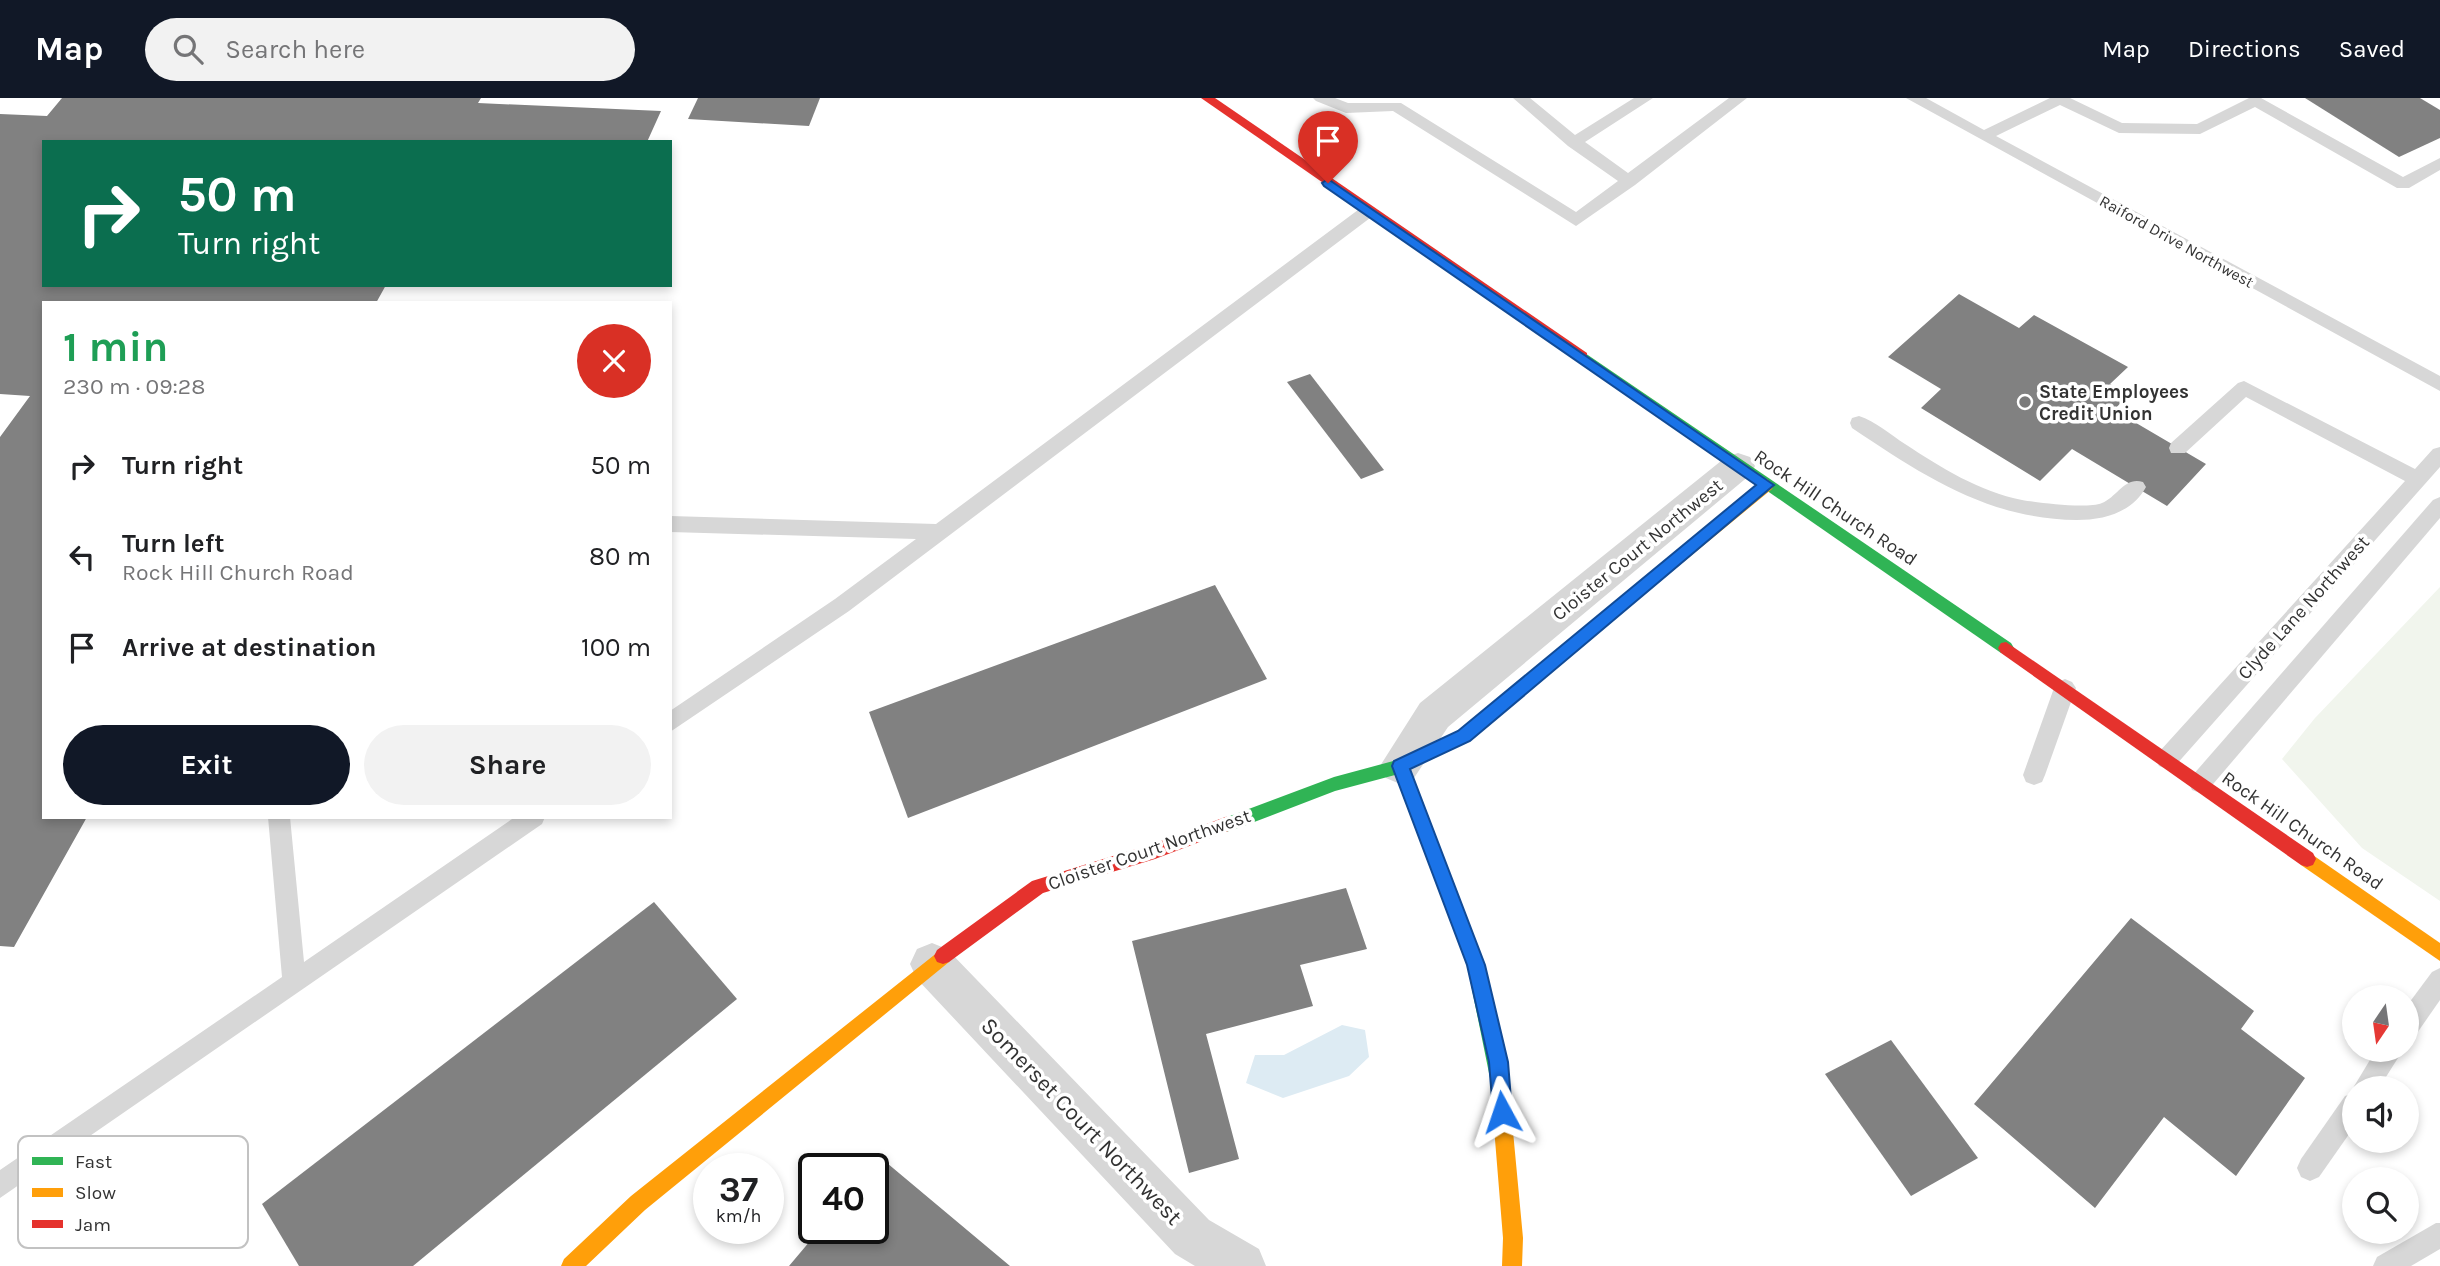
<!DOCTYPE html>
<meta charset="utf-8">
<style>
body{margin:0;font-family:Karla,sans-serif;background:#f2f2f2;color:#202124;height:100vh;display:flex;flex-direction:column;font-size:26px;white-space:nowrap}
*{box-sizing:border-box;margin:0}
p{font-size:23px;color:#757577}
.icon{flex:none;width:38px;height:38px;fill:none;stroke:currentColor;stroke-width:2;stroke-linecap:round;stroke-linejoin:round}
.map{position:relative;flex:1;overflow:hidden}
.panel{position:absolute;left:42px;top:203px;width:630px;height:518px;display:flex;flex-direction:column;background:#fff;border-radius:0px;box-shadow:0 4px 10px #0003}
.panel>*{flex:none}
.top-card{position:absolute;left:42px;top:42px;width:630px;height:147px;border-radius:0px;box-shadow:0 4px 10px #0003;background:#0b6e4f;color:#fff;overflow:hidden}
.needle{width:46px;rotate:193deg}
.controls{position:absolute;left:2342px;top:887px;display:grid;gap:14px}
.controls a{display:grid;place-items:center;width:77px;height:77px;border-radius:50%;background:#fff;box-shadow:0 4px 10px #0003;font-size:35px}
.speed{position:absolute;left:693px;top:1055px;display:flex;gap:14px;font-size:35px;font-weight:700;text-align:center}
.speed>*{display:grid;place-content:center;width:91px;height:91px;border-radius:50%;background:#fff;box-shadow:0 4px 10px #0003;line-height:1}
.speed small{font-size:18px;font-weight:400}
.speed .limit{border:4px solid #111;border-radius:10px;background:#fff;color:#111}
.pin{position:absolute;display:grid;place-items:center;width:60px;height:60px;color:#fff;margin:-72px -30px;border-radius:50% 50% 50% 0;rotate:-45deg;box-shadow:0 0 7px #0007}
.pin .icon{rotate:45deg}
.me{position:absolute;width:77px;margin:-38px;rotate:355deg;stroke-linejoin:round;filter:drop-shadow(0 0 5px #0008)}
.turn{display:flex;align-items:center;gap:24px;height:147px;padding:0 21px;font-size:32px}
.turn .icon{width:91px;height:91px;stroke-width:2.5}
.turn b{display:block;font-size:49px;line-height:60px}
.round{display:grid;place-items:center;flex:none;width:74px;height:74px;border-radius:37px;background:#f2f2f2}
.headline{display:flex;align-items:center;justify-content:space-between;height:119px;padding:0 21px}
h1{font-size:42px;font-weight:700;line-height:52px;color:#1e9e55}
.action{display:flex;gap:14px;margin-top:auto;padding:14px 21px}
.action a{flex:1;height:80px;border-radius:42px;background:#111827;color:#fff;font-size:28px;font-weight:700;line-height:80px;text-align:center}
.action a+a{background:#f2f2f2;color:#202124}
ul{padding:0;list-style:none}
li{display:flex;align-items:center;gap:21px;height:91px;padding:0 21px}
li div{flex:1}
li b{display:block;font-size:26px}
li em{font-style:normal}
header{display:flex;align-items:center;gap:42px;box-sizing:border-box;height:98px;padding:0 35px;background:#111827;color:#fff}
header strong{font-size:33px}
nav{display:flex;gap:38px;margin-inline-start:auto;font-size:24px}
.search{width:490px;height:63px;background:#f2f2f2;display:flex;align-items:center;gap:18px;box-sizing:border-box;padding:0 24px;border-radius:38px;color:#757577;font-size:26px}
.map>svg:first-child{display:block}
</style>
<header>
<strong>Map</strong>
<div class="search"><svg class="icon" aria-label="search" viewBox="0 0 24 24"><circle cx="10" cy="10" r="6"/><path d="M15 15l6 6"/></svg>Search here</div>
<nav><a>Map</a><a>Directions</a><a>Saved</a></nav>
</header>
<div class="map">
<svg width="2440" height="1168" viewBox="0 0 2440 1168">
<rect width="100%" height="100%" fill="#fff"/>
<path fill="#f1f5ed" d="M 2440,489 L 2440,803 L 2362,750 L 2282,661 L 2315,620 Z"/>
<path fill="#ddebf3" d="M 1342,927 L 1365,932 L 1369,959 L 1349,978 L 1283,1000 L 1246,985 L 1255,957 L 1284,957 Z"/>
<g fill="#818181">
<path d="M 62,0 L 481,0 L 478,5 L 661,13 L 647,44 L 44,44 L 44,187 L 386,187 L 376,205 L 44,205 L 44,719 L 87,719 L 14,849 L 0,848 L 0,339 L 30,298 L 0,296 L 0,16 L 47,18 Z"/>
<path d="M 698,0 L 820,0 L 809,28 L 688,21 Z"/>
<path d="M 2305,0 L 2420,0 L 2440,12 L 2440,40 L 2399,59 Z"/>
<path d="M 1959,196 L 2019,230 L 2034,217 L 2128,269 L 2110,286 L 2128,297 L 2114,312 L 2206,366 L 2167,408 L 2072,351 L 2040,383 L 1921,310 L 1941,291 L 1888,259 Z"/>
<path d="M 1310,276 L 1384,372 L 1361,381 L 1287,284 Z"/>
<path d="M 1215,487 L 1267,581 L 908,720 L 869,614 Z"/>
<path d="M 1346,790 L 1367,851 L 1300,867 L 1313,908 L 1206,936 L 1239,1061 L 1189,1075 L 1132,843 Z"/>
<path d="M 654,804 L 737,901 L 413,1168 L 299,1168 L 262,1106 Z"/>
<path d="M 2131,820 L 2254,913 L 2241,931 L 2305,980 L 2236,1078 L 2164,1019 L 2095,1110 L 1974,1006 Z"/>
<path d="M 1891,942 L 1978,1060 L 1911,1098 L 1825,976 Z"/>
<path d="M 881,1060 L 1010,1168 L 789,1168 L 821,1130 L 873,1130 L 871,1071 Z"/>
</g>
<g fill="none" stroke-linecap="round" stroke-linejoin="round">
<g fill="#d7d7d7" fill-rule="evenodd">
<path d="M 1313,0 L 1335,0 L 1348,5 L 1401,5 L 1576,114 L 1618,83 L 1568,48 L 1513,0 L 1530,0 L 1575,37 L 1634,0 L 1653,0 L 1585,44 L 1628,75 L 1729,0 L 1747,0 L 1635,87 L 1576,128 L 1393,13 L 1346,15 L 1316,3 Z"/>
<path d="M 1906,0 L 1926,0 L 1984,32 L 2050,0 L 2070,0 L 2122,25 L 2197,26 L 2249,0 L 2261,0 L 2403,79 L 2440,60 L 2440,72 L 2409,90 L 2397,90 L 2255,9 L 2200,36 L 2119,35 L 2060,7 L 1996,38 L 2440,278 L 2440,293 Z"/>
<path d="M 1368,108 L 1376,113 L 1374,117 L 849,513 L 670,634 L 670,613 L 835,501 L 916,441 L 670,434 L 670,418 L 936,426 L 1362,109 Z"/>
<path d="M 2244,283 L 2415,371 L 2433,351 L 2440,349 L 2440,369 L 2175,668 L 2167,671 L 2159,668 L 2156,661 L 2159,654 L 2405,383 L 2246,299 L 2185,355 L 2171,355 L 2169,350 L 2171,345 L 2238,285 Z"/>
<path d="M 1859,318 C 1875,323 1891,337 1905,346 C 1940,369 1980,394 2022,402 C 2039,405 2087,411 2102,405 C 2117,399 2125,378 2143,384 L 2146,389 C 2132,415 2103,422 2077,422 C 1988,421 1924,378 1852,330 L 1850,325 L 1852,320 Z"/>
<path d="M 2440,399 L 2440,420 L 2208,692 L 2200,695 L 2192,692 L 2189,685 L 2192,678 L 2433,402 Z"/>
<path d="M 2065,581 L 2072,584 L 2076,590 L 2045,677 L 2042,684 L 2034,687 L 2026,684 L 2023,677 L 2054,590 L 2058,584 Z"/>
<path d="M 268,719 L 290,719 L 304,864 L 515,719 L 545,719 L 542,726 L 0,1100 L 0,1072 L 282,879 Z"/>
<path d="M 2440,870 L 2440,902 L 2415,938 L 2406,942 L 2406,909 L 2432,874 Z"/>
<path d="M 2376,952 L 2403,952 L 2379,990 L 2354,990 L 2354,993 L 2353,990 Z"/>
<path d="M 2354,995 L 2354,1029 L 2319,1079 L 2310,1083 L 2301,1079 L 2297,1070 L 2301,1061 L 2345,998 Z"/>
<path d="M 2436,1125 L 2440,1125 L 2440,1151 L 2411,1168 L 2373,1168 L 2377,1159 Z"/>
</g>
<g fill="#d7d7d7" fill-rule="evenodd">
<path d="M 1738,355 L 1750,359 L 1755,368 L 1750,377 L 1448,629 L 1414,680 L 1400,686 L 1386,680 L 1380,668 L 1420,605 L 1726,359 Z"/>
<path d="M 932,845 L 947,851 L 1209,1122 L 1259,1151 L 1266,1168 L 1195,1168 L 1175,1156 L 917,881 L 910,866 L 917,851 Z"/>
</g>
<g fill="#30b455" fill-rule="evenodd">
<path d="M 1582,253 L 2011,545 L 2014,550 L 2011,555 L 2001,555 L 1577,261 L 1575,258 Z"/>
<path d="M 1602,517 L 1607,519 L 1610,523 L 1607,527 L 1470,643 L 1409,671 L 1485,867 L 1508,980 L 1506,987 L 1499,989 L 1492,987 L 1490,980 L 1467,867 L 1395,677 L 1335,693 L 1228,734 L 1222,731 L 1220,726 L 1222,721 L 1334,679 L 1397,662 L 1458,633 L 1597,519 Z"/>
</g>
<g fill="#ff9f0a" fill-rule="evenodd">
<path d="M 1767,381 L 1774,387 L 1772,391 L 1607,527 L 1597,527 L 1594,523 L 1597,519 Z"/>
<path d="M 2307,753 L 2440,845 L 2440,863 L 2301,767 L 2298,761 L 2301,755 Z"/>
<path d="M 943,850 L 949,852 L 952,858 L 949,864 L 645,1112 L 586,1168 L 561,1168 L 564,1161 L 631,1098 Z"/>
<path d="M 1499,971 L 1506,973 L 1508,980 L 1523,1140 L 1522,1168 L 1502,1168 L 1503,1140 L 1490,980 L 1492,973 Z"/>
</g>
<g fill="#e5322d" fill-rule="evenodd">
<path d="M 1201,0 L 1215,0 L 1587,255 L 1587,261 L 1577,261 Z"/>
<path d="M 2006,544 L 2313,755 L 2316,761 L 2313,767 L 2307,769 L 2301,767 L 2001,555 L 1998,550 L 2001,545 Z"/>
<path d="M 1228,718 L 1234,721 L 1236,726 L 1234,731 L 1155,761 L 1043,795 L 949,864 L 943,866 L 937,864 L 934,858 L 937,852 L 1032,783 L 1155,745 Z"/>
</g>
</g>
<path fill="#1a73e8" stroke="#114b97" stroke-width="2" d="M 1328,81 L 1774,387 L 1470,643 L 1410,671 L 1485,867 L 1508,964 L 1512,1014 L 1509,1021 L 1502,1024 L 1496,1021 L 1493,1014 L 1489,964 L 1467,867 L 1392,668 L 1394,663 L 1458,633 L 1756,387 L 1324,88 L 1322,85 Z"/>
<circle fill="#7a7a7a" stroke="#fff" stroke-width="2.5" cx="2025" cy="304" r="7"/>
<g text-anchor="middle" stroke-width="7" stroke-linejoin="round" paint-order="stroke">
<g font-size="16" fill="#333" stroke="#fff">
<text transform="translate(2177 143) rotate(29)" y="6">Raiford Drive Northwest</text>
</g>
<g font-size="19" font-weight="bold" fill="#333" stroke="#fff" text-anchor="start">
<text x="2039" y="300">State Employees<tspan x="2039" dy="22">Credit Union</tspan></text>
</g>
<g font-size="19" fill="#333" stroke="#fff">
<text transform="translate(1836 409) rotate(34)" y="7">Rock Hill Church Road</text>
<text transform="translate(1637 451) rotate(-39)" y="7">Cloister Court Northwest</text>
<text transform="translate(2303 509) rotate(-48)" y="7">Clyde Lane Northwest</text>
<text transform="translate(2303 732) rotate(35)" y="7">Rock Hill Church Road</text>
<text transform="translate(1149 751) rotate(-19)" y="7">Cloister Court Northwest</text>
</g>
<g font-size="23" fill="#333" stroke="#fff">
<text transform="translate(1082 1023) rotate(46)" y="8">Somerset Court Northwest</text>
</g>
</g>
<rect x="18" y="1038" width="230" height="112" rx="10" fill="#fff" stroke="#c2c2c2" stroke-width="2"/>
<rect x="32" y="1059" width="31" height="8" fill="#30b455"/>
<rect x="32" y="1090" width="31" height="9" fill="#ff9f0a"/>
<rect x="32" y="1122" width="31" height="8" fill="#e5322d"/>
<g font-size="19" fill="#333">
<text x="75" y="1070">Fast</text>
<text x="75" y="1101">Slow</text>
<text x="75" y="1133">Jam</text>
</g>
</svg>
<div class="controls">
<a><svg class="needle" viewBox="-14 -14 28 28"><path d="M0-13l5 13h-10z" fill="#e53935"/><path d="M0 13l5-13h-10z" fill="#757577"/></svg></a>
<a><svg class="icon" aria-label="sound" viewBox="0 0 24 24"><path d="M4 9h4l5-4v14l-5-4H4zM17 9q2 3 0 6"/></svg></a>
<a><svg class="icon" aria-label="search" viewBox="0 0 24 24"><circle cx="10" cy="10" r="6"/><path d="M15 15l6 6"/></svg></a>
</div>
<div class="speed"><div>37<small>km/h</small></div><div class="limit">40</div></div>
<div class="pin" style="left:1328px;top:85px;background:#d93025"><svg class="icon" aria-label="arrive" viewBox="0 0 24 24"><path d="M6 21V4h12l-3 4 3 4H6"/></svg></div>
<svg class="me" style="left:1502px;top:1014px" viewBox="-20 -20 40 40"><path d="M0-17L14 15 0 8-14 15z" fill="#1a73e8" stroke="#fff" stroke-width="4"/></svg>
<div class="top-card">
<div class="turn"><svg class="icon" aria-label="right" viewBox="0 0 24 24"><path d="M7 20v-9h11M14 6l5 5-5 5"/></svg><div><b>50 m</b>Turn right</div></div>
</div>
<section class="panel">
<div class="headline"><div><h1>1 min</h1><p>230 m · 09:28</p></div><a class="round" style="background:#d93025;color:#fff"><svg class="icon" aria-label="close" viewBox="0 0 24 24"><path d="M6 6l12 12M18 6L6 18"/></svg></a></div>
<ul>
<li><svg class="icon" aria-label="right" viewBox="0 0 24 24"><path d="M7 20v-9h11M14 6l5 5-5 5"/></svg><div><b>Turn right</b></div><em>50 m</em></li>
<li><svg class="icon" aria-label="left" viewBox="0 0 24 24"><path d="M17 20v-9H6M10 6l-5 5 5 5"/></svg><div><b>Turn left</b><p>Rock Hill Church Road</p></div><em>80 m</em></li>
<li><svg class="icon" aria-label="arrive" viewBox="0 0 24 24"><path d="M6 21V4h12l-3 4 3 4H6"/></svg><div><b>Arrive at destination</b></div><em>100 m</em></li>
</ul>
<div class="action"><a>Exit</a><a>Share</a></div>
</section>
</div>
